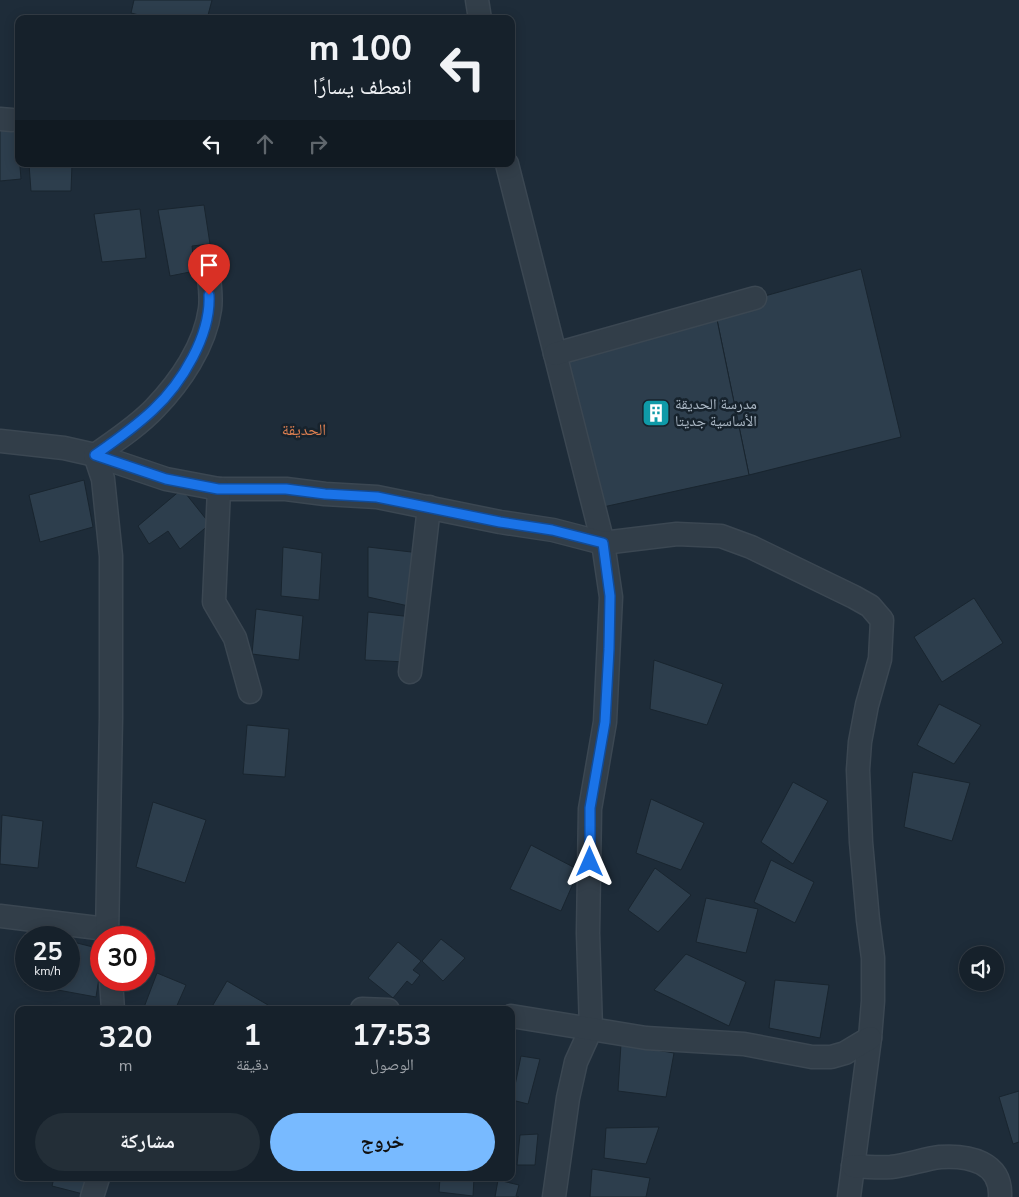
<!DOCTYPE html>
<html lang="ar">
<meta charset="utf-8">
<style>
body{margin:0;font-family:"Nunito Sans","Noto Naskh Arabic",sans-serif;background:#232e37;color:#f1f3f6;direction:rtl;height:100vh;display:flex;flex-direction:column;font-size:19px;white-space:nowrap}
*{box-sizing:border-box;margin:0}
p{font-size:16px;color:#9ea3a9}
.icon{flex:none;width:28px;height:28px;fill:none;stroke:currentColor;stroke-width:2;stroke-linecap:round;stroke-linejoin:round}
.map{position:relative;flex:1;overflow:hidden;direction:ltr}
.side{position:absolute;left:15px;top:1006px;width:500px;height:175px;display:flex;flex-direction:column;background:#16212b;border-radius:10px;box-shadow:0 2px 12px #0003,0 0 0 1px #353e47;direction:rtl}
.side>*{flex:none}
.banner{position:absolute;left:15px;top:15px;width:500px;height:152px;border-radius:10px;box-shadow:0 2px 12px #0003,0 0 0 1px #353e47;direction:rtl;background:#16212b;color:#f1f3f6;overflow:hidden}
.buttons{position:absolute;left:959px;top:946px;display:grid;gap:10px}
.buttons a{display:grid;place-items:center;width:45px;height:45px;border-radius:50%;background:#16212b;box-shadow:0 2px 12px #0003,0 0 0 1px #353e47;font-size:25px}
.speed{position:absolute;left:15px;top:926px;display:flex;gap:10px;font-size:25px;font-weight:700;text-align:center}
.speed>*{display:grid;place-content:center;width:65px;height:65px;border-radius:50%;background:#16212b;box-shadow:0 2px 12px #0003,0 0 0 1px #353e47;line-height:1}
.speed small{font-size:12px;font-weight:400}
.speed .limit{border:8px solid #d22;background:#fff;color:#111}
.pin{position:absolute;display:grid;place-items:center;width:42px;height:42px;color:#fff;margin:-51px -21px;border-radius:50% 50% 50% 0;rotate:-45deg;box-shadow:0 0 5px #0007}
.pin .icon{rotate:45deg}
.me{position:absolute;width:55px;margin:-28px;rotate:0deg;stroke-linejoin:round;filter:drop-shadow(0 0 4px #0008)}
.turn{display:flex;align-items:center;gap:18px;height:105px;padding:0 20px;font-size:22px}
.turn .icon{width:65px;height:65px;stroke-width:2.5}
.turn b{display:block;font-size:35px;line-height:42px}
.lanes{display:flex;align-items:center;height:48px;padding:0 20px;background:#0003;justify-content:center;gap:25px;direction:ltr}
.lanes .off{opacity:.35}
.eta{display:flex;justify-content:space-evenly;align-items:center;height:85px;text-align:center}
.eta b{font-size:30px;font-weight:700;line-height:35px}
.action{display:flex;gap:10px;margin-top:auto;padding:10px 20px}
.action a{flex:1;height:58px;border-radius:30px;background:#78baff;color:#111;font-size:20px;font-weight:700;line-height:58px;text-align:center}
.action a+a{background:#232e37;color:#f1f3f6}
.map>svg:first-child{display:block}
</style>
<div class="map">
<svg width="1019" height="1197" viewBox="0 0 1019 1197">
<rect width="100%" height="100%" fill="#1e2c39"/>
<g fill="#2d3e4d" stroke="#19252f">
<path d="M 134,0 L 212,0 L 207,19 L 155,19 L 131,13 Z"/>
<path d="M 17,129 L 21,179 L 0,181 L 0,130 Z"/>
<path d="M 29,164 L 72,164 L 71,191 L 31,191 Z"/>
<path d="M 204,205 L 210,244 L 192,246 L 195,271 L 170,276 L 158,210 Z"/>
<path d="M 140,209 L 146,258 L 102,262 L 94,214 Z"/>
<path d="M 861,269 L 901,437 L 749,475 L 715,310 Z"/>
<path d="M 715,310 L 749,475 L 594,509 L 564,351 Z"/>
<path d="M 84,480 L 93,527 L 40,542 L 29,495 Z"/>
<path d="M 182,489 L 210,524 L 180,549 L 168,531 L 149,544 L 138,526 Z"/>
<path d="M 283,547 L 322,553 L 319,600 L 281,596 Z"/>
<path d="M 368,547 L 420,553 L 413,607 L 368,597 Z"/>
<path d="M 974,598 L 1003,643 L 942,682 L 914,637 Z"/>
<path d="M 256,609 L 303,616 L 299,660 L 252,654 Z"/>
<path d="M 368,612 L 412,617 L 406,662 L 365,660 Z"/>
<path d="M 654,660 L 723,684 L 707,725 L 650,709 Z"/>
<path d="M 939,704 L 981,725 L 954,764 L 917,745 Z"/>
<path d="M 247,725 L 289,729 L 285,777 L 243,774 Z"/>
<path d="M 913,772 L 970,783 L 952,841 L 904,827 Z"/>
<path d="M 793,782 L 828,801 L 793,864 L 761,842 Z"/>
<path d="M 651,799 L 704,823 L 681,870 L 636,853 Z"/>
<path d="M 153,802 L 206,820 L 185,883 L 136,867 Z"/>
<path d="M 2,815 L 43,821 L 38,868 L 0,864 Z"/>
<path d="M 531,845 L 579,870 L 561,911 L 510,889 Z"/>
<path d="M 771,860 L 814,882 L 795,923 L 754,902 Z"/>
<path d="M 655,868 L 691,895 L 658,932 L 628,910 Z"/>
<path d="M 706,898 L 758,909 L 746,953 L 696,942 Z"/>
<path d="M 36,933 L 55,938 L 36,938 Z"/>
<path d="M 441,939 L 465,958 L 443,981 L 422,961 Z"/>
<path d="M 69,941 L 101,949 L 101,965 L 96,997 L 25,984 L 26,980 L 69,980 Z"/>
<path d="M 398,942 L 421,961 L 413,970 L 420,975 L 412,985 L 407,981 L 393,998 L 368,978 Z"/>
<path d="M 686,954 L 746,982 L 729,1026 L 654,990 Z"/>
<path d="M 157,973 L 186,985 L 175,1010 L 143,1010 Z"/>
<path d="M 775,980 L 829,985 L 820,1038 L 769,1028 Z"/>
<path d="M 227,981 L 268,1005 L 265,1010 L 210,1010 Z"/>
<path d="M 621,1044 L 674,1053 L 666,1097 L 618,1091 Z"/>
<path d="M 521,1056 L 540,1059 L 528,1104 L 512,1100 Z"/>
<path d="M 1019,1091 L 1019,1142 L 1013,1144 L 999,1097 Z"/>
<path d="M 659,1127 L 646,1164 L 604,1158 L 606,1128 Z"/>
<path d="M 538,1134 L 535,1165 L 517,1165 L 520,1135 Z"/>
<path d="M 592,1169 L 650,1178 L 646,1197 L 590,1197 Z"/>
<path d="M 54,1178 L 93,1178 L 87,1195 L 52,1186 Z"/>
<path d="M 440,1178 L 474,1178 L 473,1196 L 439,1192 Z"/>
<path d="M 498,1180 L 519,1185 L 516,1196 L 519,1197 L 495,1197 Z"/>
</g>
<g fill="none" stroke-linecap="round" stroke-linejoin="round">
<defs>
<g id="minor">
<path d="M 477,0 L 480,19"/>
<path d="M 0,119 L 12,120"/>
<path d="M 507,164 L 603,543 L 611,597 L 605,722 L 590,809 L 588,933 L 591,1029 L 576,1062 L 568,1098 L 554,1197"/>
<path d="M 555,354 L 755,298"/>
<path d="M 0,441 L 64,448 L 95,455 L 166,479 L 219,489 L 286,489 L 325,494 L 377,497 L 500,522 L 553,530 L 603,543 L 677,534 L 721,536 L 751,547 L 854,597 L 870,606 L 882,620 L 880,659 L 867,705 L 860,742 L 858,770 L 861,842 L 868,920 L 873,958 L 873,1001 L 870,1038 L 849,1197"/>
<path d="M 219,489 L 214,602 L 235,638 L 250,692"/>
<path d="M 410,672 L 429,507"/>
<path d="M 0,916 L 106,929"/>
<path d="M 107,938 L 111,717 L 111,556 L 103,479 L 95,455 C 115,441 138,426 155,408 C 180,382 205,346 210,309 C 212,296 209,281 208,267"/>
<path d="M 111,980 L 113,1010"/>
<path d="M 362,1009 L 388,1010"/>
<path d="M 511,1016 L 646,1038 L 744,1044 L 812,1057 L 831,1057 L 845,1053 L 870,1038"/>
<path d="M 853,1166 C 866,1167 879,1168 891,1167 C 908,1165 924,1159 940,1157 C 969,1155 1002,1162 1000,1197"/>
<path d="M 92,1197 L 98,1178"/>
</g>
</defs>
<use href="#minor" stroke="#3b4752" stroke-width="25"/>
<use href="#minor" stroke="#323e49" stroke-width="22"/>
</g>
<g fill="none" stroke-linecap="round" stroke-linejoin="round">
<defs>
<path id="route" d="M 209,295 C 211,335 182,383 153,410 C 135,427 115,441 95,455 L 166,479 L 218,489 L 286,489 L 325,494 L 377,497 L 500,522 L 552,530 L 603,543 L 610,596 L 609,649 L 605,722 L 590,808 L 590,862"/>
</defs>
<use href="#route" stroke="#114b97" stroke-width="12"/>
<use href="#route" stroke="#1a73e8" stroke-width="9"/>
</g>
<defs>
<symbol id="building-square" viewBox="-11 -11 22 22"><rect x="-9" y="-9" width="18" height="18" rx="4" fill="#0f9aa8" stroke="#17232d"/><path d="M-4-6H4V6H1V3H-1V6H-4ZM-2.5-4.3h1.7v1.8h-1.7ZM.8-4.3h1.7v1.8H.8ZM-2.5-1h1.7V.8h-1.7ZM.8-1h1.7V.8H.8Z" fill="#fff"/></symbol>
</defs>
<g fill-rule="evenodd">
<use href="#building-square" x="640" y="397" width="32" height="32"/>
</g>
<g text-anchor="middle" stroke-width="5" stroke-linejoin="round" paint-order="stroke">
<g font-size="15" fill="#acb9c6" stroke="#17232d" text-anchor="start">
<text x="675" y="409">مدرسة الحديقة<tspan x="675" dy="17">الأساسية جديتا</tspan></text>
</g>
<g font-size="16" fill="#dc7f51" stroke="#17232d">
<text x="304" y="435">الحديقة</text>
</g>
</g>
</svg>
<div class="buttons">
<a><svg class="icon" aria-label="sound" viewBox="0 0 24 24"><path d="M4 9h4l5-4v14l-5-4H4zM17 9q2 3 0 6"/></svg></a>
</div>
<div class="speed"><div>25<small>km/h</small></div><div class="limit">30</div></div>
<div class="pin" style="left:209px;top:295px;background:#d93025"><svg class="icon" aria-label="arrive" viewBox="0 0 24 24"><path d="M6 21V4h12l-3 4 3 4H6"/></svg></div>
<svg class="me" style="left:590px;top:862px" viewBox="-20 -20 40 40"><path d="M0-17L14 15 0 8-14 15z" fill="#1a73e8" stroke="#fff" stroke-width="4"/></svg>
<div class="banner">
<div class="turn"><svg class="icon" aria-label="left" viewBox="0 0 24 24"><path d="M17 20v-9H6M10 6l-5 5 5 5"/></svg><div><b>100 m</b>انعطف يسارًا</div></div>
<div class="lanes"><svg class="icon" aria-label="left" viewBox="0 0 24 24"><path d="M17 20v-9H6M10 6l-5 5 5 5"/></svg><svg class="icon off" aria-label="ahead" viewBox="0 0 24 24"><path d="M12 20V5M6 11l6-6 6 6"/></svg><svg class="icon off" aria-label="right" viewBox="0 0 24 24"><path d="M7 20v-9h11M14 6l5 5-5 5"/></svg></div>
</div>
<section class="side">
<div class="eta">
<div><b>17:53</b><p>الوصول</p></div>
<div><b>1</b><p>دقيقة</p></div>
<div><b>320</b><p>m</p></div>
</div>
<div class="action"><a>خروج</a><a>مشاركة</a></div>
</section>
</div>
